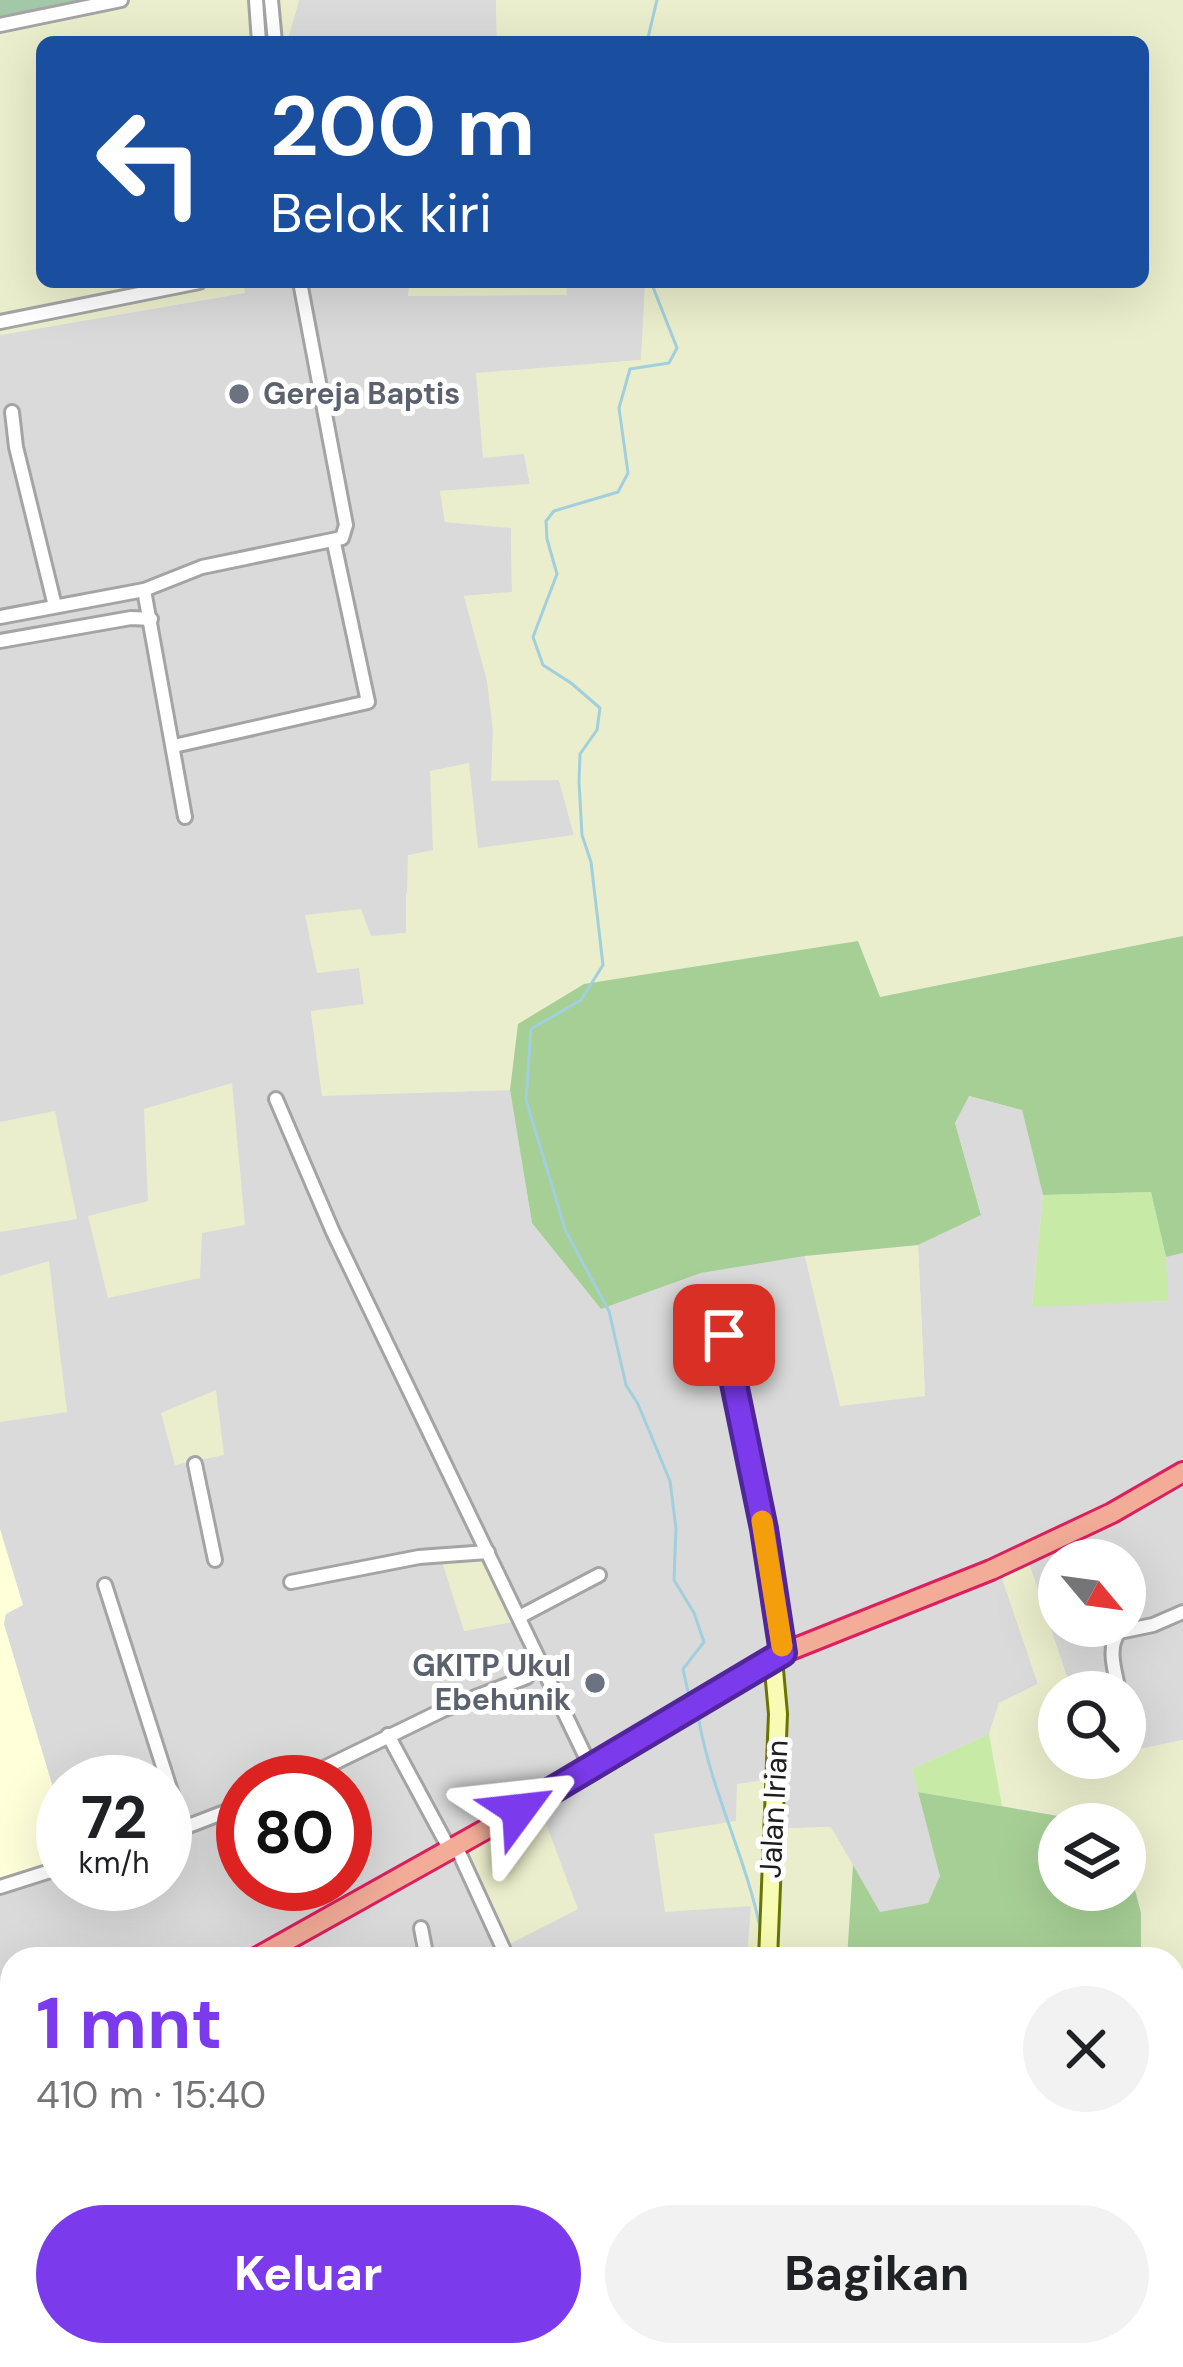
<!DOCTYPE html>
<html lang="id">
<meta charset="utf-8">
<style>
body{margin:0;font-family:"DM Sans",sans-serif;background:#f2f2f2;color:#202124;height:100vh;display:flex;flex-direction:column;font-size:45px;white-space:nowrap}
*{box-sizing:border-box;margin:0}
p{font-size:39px;color:#757577}
.icon{flex:none;width:66px;height:66px;fill:none;stroke:currentColor;stroke-width:2;stroke-linecap:round;stroke-linejoin:round}
.map{position:relative;flex:1;overflow:hidden}
.sheet{position:absolute;left:0px;top:1947px;width:1185px;height:420px;display:flex;flex-direction:column;background:#fff;border-radius:36px 36px 0 0;box-shadow:0 12px 48px #0002}
.sheet>*{flex:none}
.guide{position:absolute;left:36px;top:36px;width:1113px;height:252px;border-radius:18px;box-shadow:0 12px 48px #0002;background:#1a4fa0;color:#fff;overflow:hidden}
.needle{width:78px;rotate:119deg}
.fabs{position:absolute;left:1038px;top:1539px;display:grid;gap:24px}
.fabs a{display:grid;place-items:center;width:108px;height:108px;border-radius:50%;background:#fff;box-shadow:0 12px 48px #0002;font-size:60px}
.speed{position:absolute;left:36px;top:1755px;display:flex;gap:24px;font-size:60px;font-weight:700;text-align:center}
.speed>*{display:grid;place-content:center;width:156px;height:156px;border-radius:50%;background:#fff;box-shadow:0 12px 48px #0002;line-height:1}
.speed small{font-size:30px;font-weight:400}
.speed .limit{border:18px solid #d22;background:#fff;color:#111}
.pin{position:absolute;display:grid;place-items:center;width:102px;height:102px;color:#fff;margin:-51px;border-radius:24px;box-shadow:0 6px 18px #0006}
.me{position:absolute;width:132px;margin:-66px;rotate:60deg;stroke-linejoin:round;filter:drop-shadow(0 0 9px #0008)}
.turn{display:flex;align-items:center;gap:42px;height:252px;padding:0 36px;font-size:54px}
.turn .icon{width:156px;height:156px;stroke-width:2.5}
.turn b{display:block;font-size:84px;line-height:102px}
.round{display:grid;place-items:center;flex:none;width:126px;height:126px;border-radius:63px;background:#f2f2f2}
.headline{display:flex;align-items:center;justify-content:space-between;height:204px;padding:0 36px}
h1{font-size:72px;font-weight:700;line-height:90px;color:#7c3aed}
.primary-button{display:flex;gap:24px;margin-top:auto;padding:24px 36px}
.primary-button a{flex:1;height:138px;border-radius:72px;background:#7c3aed;color:#fff;font-size:48px;font-weight:700;line-height:138px;text-align:center}
.primary-button a+a{background:#f2f2f2;color:#202124}
.map>svg:first-child{display:block}
</style>
<div class="map">
<svg width="1183" height="2367" viewBox="0 0 1183 2367">
<rect width="100%" height="100%" fill="#eeeae2"/>
<g fill="#dbdada" fill-rule="evenodd">
<path d="M 299,0 L 496,0 L 497,42 L 287,42 Z"/>
<path d="M 244,282 L 409,282 L 409,296 L 566,295 L 566,282 L 647,285 L 641,360 L 476,374 L 524,453 L 530,485 L 440,491 L 445,522 L 511,527 L 512,592 L 464,596 L 487,680 L 493,729 L 492,780 L 559,780 L 574,835 L 478,849 L 406,893 L 406,933 L 370,937 L 359,968 L 364,1005 L 311,1012 L 322,1095 L 510,1090 L 532,1223 L 601,1309 L 701,1273 L 805,1256 L 841,1406 L 925,1395 L 918,1245 L 981,1214 L 955,1123 L 968,1096 L 1022,1110 L 1043,1195 L 1032,1306 L 1167,1301 L 1166,1257 L 1183,1253 L 1183,1740 L 1125,1752 L 1125,1692 L 1072,1692 L 1028,1561 L 1001,1573 L 1038,1684 L 999,1703 L 989,1734 L 912,1769 L 941,1876 L 928,1903 L 880,1913 L 830,1827 L 766,1829 L 737,1821 L 654,1835 L 752,1905 L 747,1959 L 12,1959 L 12,2355 L 1173,2355 L 1173,2244 L 1183,2244 L 1183,2367 L 0,2367 L 0,335 L 244,293 ZM 1059,1560 L 1125,1560 L 1125,1626 L 1059,1626 ZM 63,1782 L 165,1782 L 165,1884 L 63,1884 ZM 243,1782 L 345,1782 L 345,1884 L 243,1884 Z"/>
</g>
<path fill="#f0d2d0" d="M 12,1978 L 12,2151 L 0,2151 L 0,1981 Z"/>
<path fill="#ffffda" d="M 0,1529 L 23,1605 L 6,1614 L 4,1624 L 63,1821 L 63,1859 L 0,1882 Z"/>
<g fill="#ebeecc">
<path d="M 131,0 L 299,0 L 287,42 L 42,42 L 42,282 L 244,282 L 245,293 L 0,335 L 0,25 Z"/>
<path d="M 496,0 L 1183,0 L 1183,936 L 879,997 L 518,1024 L 510,1090 L 322,1096 L 311,1011 L 364,1004 L 359,968 L 317,973 L 305,915 L 361,909 L 371,936 L 406,933 L 408,855 L 433,850 L 430,771 L 469,763 L 478,848 L 574,835 L 559,780 L 491,781 L 493,730 L 487,680 L 464,596 L 512,592 L 511,528 L 445,522 L 440,491 L 530,484 L 524,454 L 483,458 L 476,373 L 641,360 L 645,282 L 1143,282 L 1143,42 L 497,42 Z"/>
<path d="M 409,282 L 566,282 L 567,295 L 408,296 Z"/>
<path d="M 232,1083 L 245,1225 L 202,1233 L 200,1278 L 108,1298 L 88,1216 L 148,1201 L 144,1109 Z"/>
<path d="M 55,1111 L 77,1219 L 0,1232 L 0,1122 Z"/>
<path d="M 918,1245 L 925,1396 L 840,1406 L 805,1256 Z"/>
<path d="M 49,1261 L 67,1412 L 0,1422 L 0,1276 Z"/>
<path d="M 216,1390 L 224,1455 L 175,1465 L 161,1413 Z"/>
<path d="M 482,1560 L 513,1622 L 464,1631 L 442,1562 Z"/>
<path d="M 1028,1560 L 1072,1692 L 1059,1692 L 1059,1758 L 1125,1758 L 1125,1752 L 1183,1740 L 1183,2244 L 1173,2244 L 1173,1959 L 1141,1959 L 1141,1913 L 1125,1852 L 1125,1824 L 1002,1806 L 989,1734 L 999,1703 L 1038,1684 L 1000,1573 Z"/>
<path d="M 769,1779 L 766,1829 L 831,1827 L 853,1865 L 847,1959 L 747,1959 L 751,1906 L 665,1912 L 654,1834 L 736,1821 L 737,1784 Z"/>
<path d="M 540,1808 L 578,1909 L 504,1947 L 460,1853 Z"/>
<path d="M 316,2355 L 371,2355 L 373,2367 L 316,2367 Z"/>
</g>
<g fill="#c7eaa6">
<path d="M 1151,1192 L 1166,1257 L 1168,1301 L 1032,1307 L 1043,1195 Z"/>
<path d="M 989,1734 L 1002,1806 L 918,1792 L 912,1769 Z"/>
</g>
<g fill="#a6cf95">
<path d="M 1183,936 L 1183,1253 L 1166,1257 L 1151,1192 L 1043,1195 L 1022,1110 L 969,1096 L 955,1123 L 981,1215 L 918,1245 L 805,1256 L 701,1273 L 601,1309 L 532,1223 L 510,1090 L 518,1024 L 584,984 L 858,941 L 880,997 Z"/>
<path d="M 918,1792 L 1105,1824 L 1059,1824 L 1059,1890 L 1125,1890 L 1125,1852 L 1141,1913 L 1141,1959 L 847,1959 L 853,1865 L 880,1912 L 928,1903 L 940,1876 Z"/>
</g>
<path fill="#a2c8a8" d="M 0,0 L 128,0 L 0,25 Z"/>
<g fill="none" stroke-linecap="round" stroke-linejoin="round">
<g stroke="#a1cfde" stroke-width="3">
<path d="M 647,42 L 657,0"/>
<path d="M 651,282 L 677,348 L 669,363 L 630,369 L 619,408 L 628,473 L 618,492 L 554,511 L 546,521 L 547,539 L 557,574 L 533,637 L 543,665 L 571,683 L 600,708 L 597,730 L 580,754 L 579,782 L 582,835 L 591,862 L 603,965 L 581,1000 L 531,1029 L 526,1100 L 566,1232 L 609,1311 L 626,1385 L 638,1404 L 670,1481 L 676,1528 L 674,1580 L 694,1613 L 704,1642 L 683,1669 L 688,1692"/>
<path d="M 699,1721 C 712,1793 747,1860 761,1932"/>
<path d="M 1110,2355 L 1111,2367"/>
</g>
<defs>
<g id="minor">
<path d="M 256,0 L 259,42"/>
<path d="M 271,0 L 275,42"/>
<path d="M 0,25 L 121,0"/>
<path d="M 0,322 L 199,282"/>
<path d="M 12,412 L 16,447 L 55,606"/>
<path d="M 144,590 L 185,817"/>
<path d="M 0,617 L 144,590 L 202,567 L 342,538 L 346,525 L 300,282"/>
<path d="M 0,641 L 131,618 L 151,619"/>
<path d="M 174,746 L 368,702 L 334,543"/>
<path d="M 276,1099 L 333,1232 L 592,1770"/>
<path d="M 724,1335 L 763,1529 L 783,1653"/>
<path d="M 195,1464 L 215,1560"/>
<path d="M 291,1582 L 419,1557 L 488,1552"/>
<path d="M 105,1585 L 183,1829"/>
<path d="M 519,1617 L 599,1575"/>
<path d="M 1119,1692 C 1116,1673 1106,1649 1119,1632 L 1153,1625 L 1183,1612"/>
<path d="M 388,1735 L 450,1850"/>
<path d="M 295,1782 L 445,1709 L 527,1677"/>
<path d="M 165,1835 L 243,1805"/>
<path d="M 456,1846 L 508,1959"/>
<path d="M 0,1887 L 63,1867"/>
<path d="M 421,1928 L 427,1959"/>
<path d="M 1173,2295 L 1183,2294"/>
<path d="M 450,2355 L 451,2367"/>
<path d="M 547,2367 L 547,2355"/>
<path d="M 1007,2367 L 1008,2355"/>
</g>
<g id="secondary">
<path d="M 768,1959 L 778,1714 L 773,1659"/>
<path d="M 222,2355 L 223,2367"/>
<path d="M 760,2367 L 761,2355"/>
</g>
<g id="trunk">
<path d="M 254,1959 L 592,1770 L 783,1653 L 991,1570 L 1112,1513 L 1183,1472"/>
<path d="M 0,2036 L 7,2049 L 12,2174"/>
<path d="M 0,2157 L 10,2367"/>
</g>
</defs>
<use href="#minor" stroke="#a4a4a4" stroke-width="18"/>
<use href="#secondary" stroke="#687502" stroke-width="22"/>
<use href="#trunk" stroke="#dc1f5e" stroke-width="24"/>
<use href="#minor" stroke="#fff" stroke-width="12"/>
<use href="#secondary" stroke="#f7fbb3" stroke-width="16"/>
<use href="#trunk" stroke="#f3ac98" stroke-width="18"/>
</g>
<g fill="none" stroke-linecap="round" stroke-linejoin="round">
<defs>
<path id="route" d="M 519,1810 L 783,1653 L 764,1529 L 724,1335"/>
</defs>
<use href="#route" stroke="#51269a" stroke-width="30"/>
<use href="#route" stroke="#7c3aed" stroke-width="21"/>
<path stroke="#f59e0b" stroke-width="21" d="M 762,1521 L 782,1646"/>
</g>
<g fill="#6b7280" stroke="#fff" stroke-width="4.5">
<circle cx="239" cy="394" r="12"/>
<circle cx="595" cy="1683" r="12"/>
</g>
<g text-anchor="middle" stroke-width="10" stroke-linejoin="round" paint-order="stroke">
<g font-size="30" font-weight="bold" fill="#5b616d" stroke="#fff" text-anchor="start">
<text x="263" y="404">Gereja Baptis</text>
<text x="571" y="1676" text-anchor="end">GKITP Ukul<tspan x="571" dy="34">Ebehunik</tspan></text>
</g>
<g font-size="30" fill="#1d1d1d" stroke="#fff">
<text transform="translate(774 1809) rotate(-87)" y="10">Jalan Irian</text>
</g>
</g>
</svg>
<div class="fabs">
<a><svg class="needle" viewBox="-14 -14 28 28"><path d="M0-13l5 13h-10z" fill="#e53935"/><path d="M0 13l5-13h-10z" fill="#757577"/></svg></a>
<a><svg class="icon" aria-label="search" viewBox="0 0 24 24"><circle cx="10" cy="10" r="6"/><path d="M15 15l6 6"/></svg></a>
<a><svg class="icon" aria-label="layers" viewBox="0 0 24 24"><path d="M12 4l9 5-9 5-9-5zM3 14l9 5 9-5"/></svg></a>
</div>
<div class="speed"><div>72<small>km/h</small></div><div class="limit">80</div></div>
<div class="pin" style="left:724px;top:1335px;background:#d93025"><svg class="icon" aria-label="arrive" viewBox="0 0 24 24"><path d="M6 21V4h12l-3 4 3 4H6"/></svg></div>
<svg class="me" style="left:519px;top:1810px" viewBox="-20 -20 40 40"><path d="M0-17L14 15 0 8-14 15z" fill="#7c3aed" stroke="#fff" stroke-width="4"/></svg>
<div class="guide">
<div class="turn"><svg class="icon" aria-label="left" viewBox="0 0 24 24"><path d="M17 20v-9H6M10 6l-5 5 5 5"/></svg><div><b>200 m</b>Belok kiri</div></div>
</div>
<section class="sheet">
<div class="headline"><div><h1>1 mnt</h1><p>410 m · 15:40</p></div><a class="round"><svg class="icon" aria-label="close" viewBox="0 0 24 24"><path d="M6 6l12 12M18 6L6 18"/></svg></a></div>
<div class="primary-button"><a>Keluar</a><a>Bagikan</a></div>
</section>
</div>
